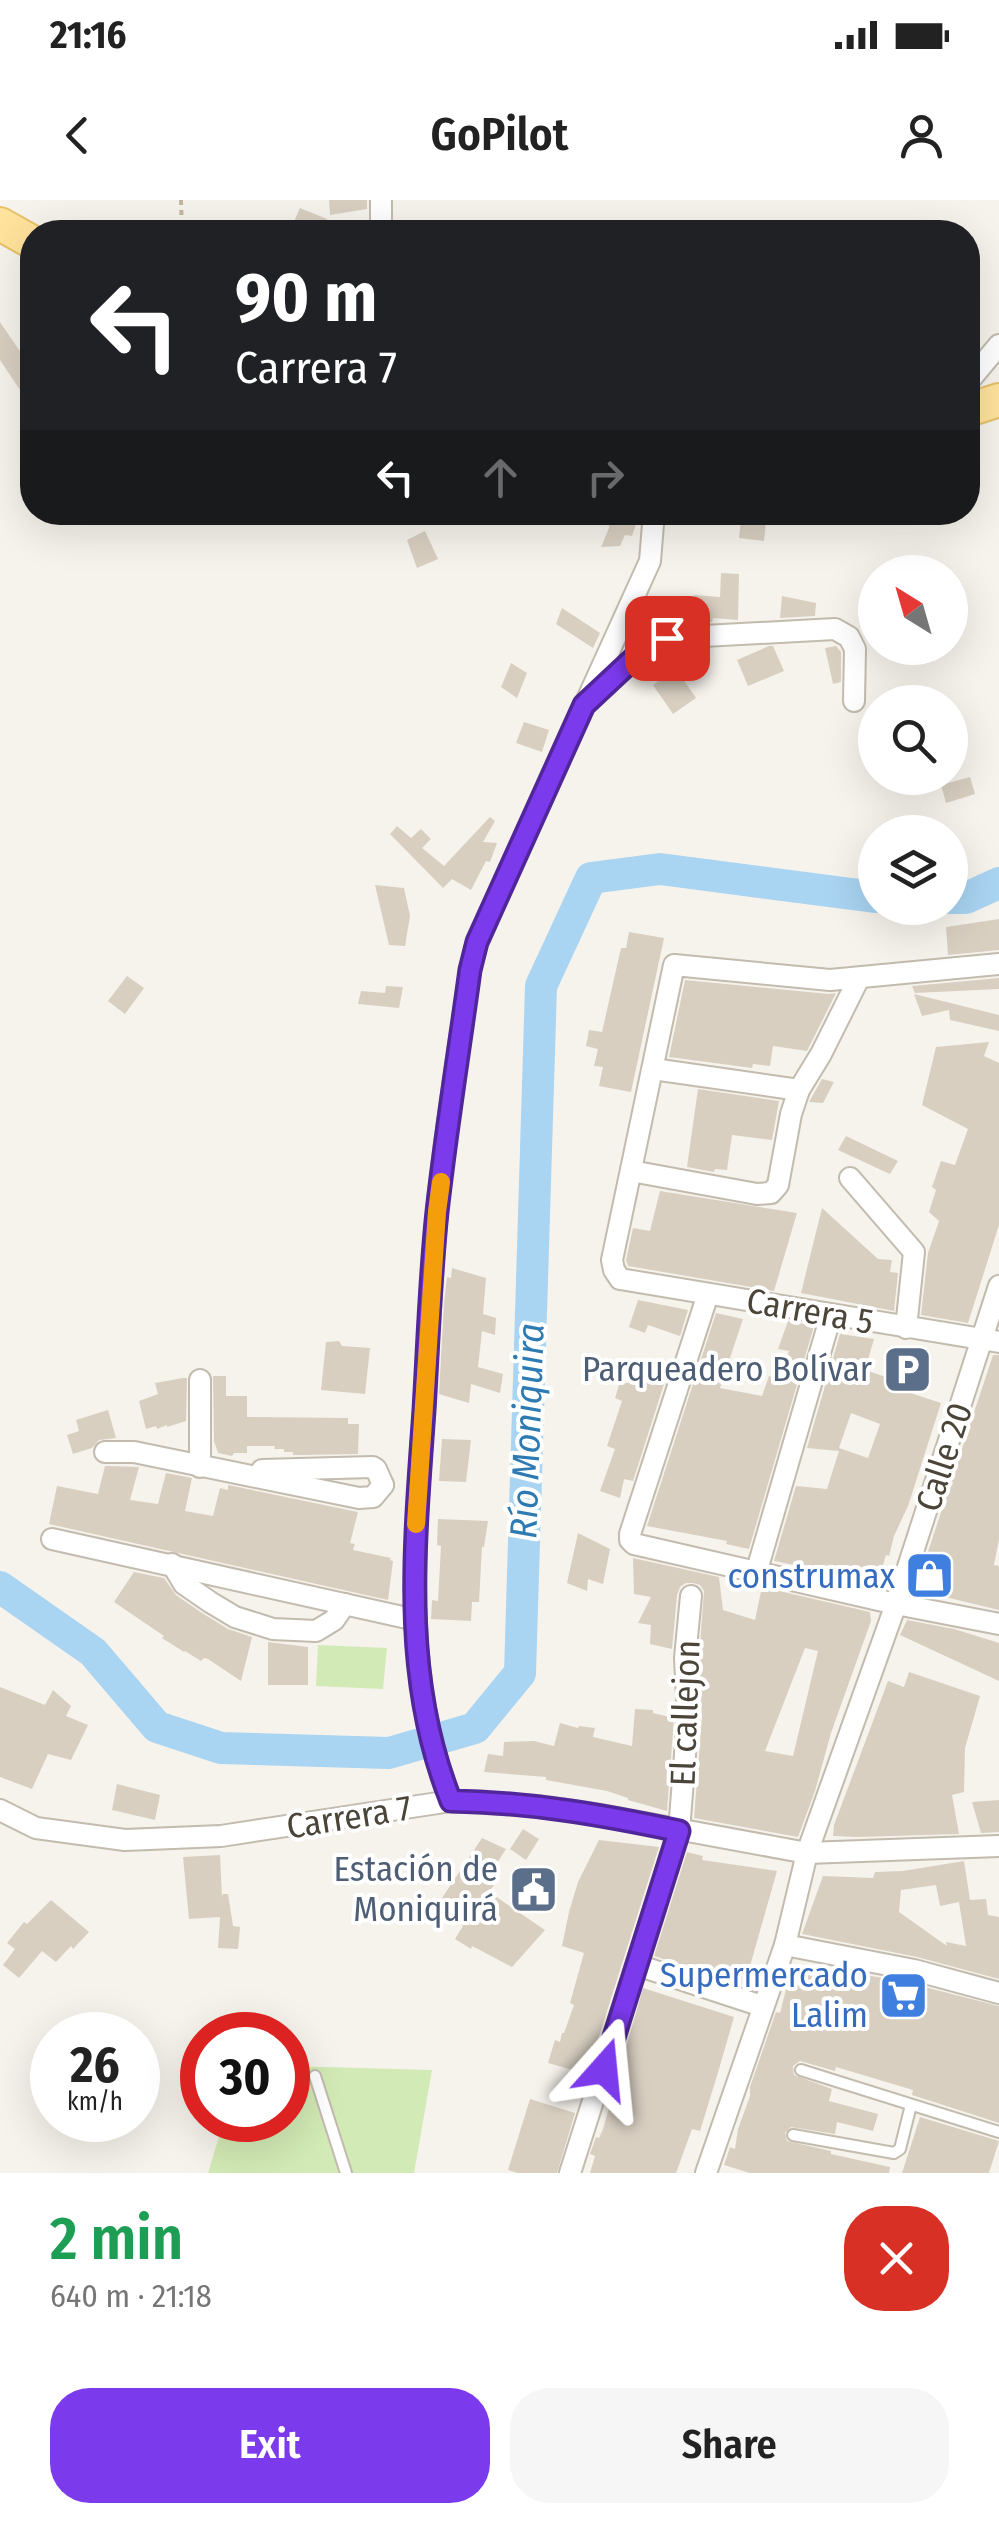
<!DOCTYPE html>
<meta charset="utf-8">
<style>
body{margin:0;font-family:"Fira Sans Condensed",sans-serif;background:#f6f6f6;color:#222;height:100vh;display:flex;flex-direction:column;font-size:38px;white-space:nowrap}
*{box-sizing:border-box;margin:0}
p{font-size:32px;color:#767676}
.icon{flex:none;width:55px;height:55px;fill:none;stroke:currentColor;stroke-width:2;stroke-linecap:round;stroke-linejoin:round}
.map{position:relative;height:1973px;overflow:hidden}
.side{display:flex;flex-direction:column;background:#fff;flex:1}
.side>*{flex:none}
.top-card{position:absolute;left:20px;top:20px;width:960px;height:305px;border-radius:40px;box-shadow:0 10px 40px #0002;background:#202124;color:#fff;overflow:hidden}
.needle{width:65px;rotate:323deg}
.buttons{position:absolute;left:858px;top:355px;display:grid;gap:20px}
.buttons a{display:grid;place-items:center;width:110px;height:110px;border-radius:50%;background:#fff;box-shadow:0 10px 40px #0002;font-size:50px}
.speed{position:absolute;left:30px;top:1812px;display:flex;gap:20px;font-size:50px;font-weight:700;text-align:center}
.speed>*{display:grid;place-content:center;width:130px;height:130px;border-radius:50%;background:#fff;box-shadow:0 10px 40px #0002;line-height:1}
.speed small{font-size:25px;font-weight:400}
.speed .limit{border:15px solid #d22;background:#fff;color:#111}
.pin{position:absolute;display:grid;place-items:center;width:85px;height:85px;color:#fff;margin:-42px;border-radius:20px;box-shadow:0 5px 15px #0006}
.me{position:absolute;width:110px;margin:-55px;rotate:18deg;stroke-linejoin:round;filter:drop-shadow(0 0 8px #0008)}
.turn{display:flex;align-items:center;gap:35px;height:210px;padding:0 50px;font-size:45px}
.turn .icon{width:130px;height:130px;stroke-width:2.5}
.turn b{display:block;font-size:70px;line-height:85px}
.lanes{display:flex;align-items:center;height:95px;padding:0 50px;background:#0003;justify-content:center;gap:50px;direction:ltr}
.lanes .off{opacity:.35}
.round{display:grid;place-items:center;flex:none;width:105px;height:105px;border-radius:40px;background:#f6f6f6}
.headline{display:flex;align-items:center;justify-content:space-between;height:170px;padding:0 50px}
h1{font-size:60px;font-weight:600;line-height:75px;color:#1e9e55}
.button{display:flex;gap:20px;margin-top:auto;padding:20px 50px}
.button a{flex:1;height:115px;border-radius:40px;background:#7c3aed;color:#fff;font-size:40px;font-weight:600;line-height:115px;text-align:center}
.button a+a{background:#f6f6f6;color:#222}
.status{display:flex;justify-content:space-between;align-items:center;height:70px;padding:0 50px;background:#fff;direction:ltr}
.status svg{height:28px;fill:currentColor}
header{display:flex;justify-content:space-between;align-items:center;height:130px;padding:0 50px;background:#fff;font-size:45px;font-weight:600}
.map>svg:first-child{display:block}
</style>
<div class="status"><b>21:16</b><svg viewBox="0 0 49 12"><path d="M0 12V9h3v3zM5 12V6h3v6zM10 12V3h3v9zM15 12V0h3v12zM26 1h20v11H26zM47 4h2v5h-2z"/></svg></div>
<header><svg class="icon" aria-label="back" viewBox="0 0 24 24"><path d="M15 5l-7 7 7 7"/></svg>GoPilot<svg class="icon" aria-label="person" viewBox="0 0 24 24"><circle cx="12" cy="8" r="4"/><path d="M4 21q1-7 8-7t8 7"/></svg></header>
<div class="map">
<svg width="999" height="1973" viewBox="0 0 999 1973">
<rect width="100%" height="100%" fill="#f6f3ec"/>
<g fill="#d2eab5">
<path d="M 318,1445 L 387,1448 L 383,1489 L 316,1486 Z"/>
<path d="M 288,1866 L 432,1870 L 414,1973 L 208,1973 L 224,1920 L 288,1920 Z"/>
</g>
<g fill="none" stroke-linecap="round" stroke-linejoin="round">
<g stroke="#a9d4f2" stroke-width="32">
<path d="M 950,698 L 966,698 L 999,683"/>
<path d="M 0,1387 L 93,1452 L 157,1527 L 221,1548 L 389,1553 L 475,1528 L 520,1473 L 541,786 L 591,678 L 660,669 L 875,697"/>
</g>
</g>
<g fill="#d8cfc1" fill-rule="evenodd">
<path d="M 329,0 L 367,0 L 367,9 L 330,15 Z"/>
<path d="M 300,8 L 327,19 L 321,32 L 310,32 L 293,24 Z"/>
<path d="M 0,122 L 32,169 L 32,208 L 0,160 Z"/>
<path d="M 608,312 L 640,312 L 632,336 L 625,335 L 620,346 L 601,347 L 609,328 Z"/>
<path d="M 742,312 L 767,312 L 764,341 L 739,338 Z"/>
<path d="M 425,331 L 438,359 L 417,368 L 407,340 Z"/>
<path d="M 721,373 L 739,374 L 738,420 L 713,418 L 712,422 L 695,422 L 696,412 L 692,412 L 694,395 L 720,397 Z"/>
<path d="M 782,396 L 816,403 L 815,416 L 780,418 Z"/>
<path d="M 562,408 L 600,433 L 593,448 L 556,424 Z"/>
<path d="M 769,446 L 773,446 L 784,471 L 748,486 L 737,460 Z"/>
<path d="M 836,446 L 841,452 L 841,482 L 833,484 L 825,448 Z"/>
<path d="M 511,463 L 527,473 L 517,498 L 501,487 Z"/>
<path d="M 676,469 L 696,498 L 673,514 L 653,485 Z"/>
<path d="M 524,522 L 549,530 L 542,552 L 516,543 Z"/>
<path d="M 970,577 L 975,594 L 946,603 L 941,585 Z"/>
<path d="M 490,617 L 495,621 L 483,642 L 497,643 L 490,662 L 486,661 L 471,690 L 452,679 L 443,688 L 390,634 L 397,626 L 411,638 L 421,629 L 431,639 L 422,648 L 444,666 Z"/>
<path d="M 375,685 L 404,688 L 410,716 L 405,746 L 389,745 Z"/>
<path d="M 999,719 L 999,750 L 948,755 L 946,727 Z"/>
<path d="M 629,732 L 664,738 L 631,892 L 599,886 L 603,867 L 594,866 L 598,849 L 586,846 L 589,830 L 602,832 L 621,748 L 626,748 Z"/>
<path d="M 127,776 L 144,788 L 125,814 L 108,801 Z"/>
<path d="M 999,778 L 999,789 L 915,793 L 912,786 Z"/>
<path d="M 685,780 L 829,794 L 836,793 L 807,851 L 773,846 L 770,866 L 753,864 L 752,868 L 669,857 Z"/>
<path d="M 386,786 L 403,787 L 399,808 L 358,804 L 361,791 L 385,793 Z"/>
<path d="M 914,794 L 999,815 L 999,831 L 950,820 L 949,810 L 922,816 Z"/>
<path d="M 989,842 L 984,856 L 999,863 L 999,1025 L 968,1123 L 921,1115 L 928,1053 L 939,1021 L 929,1012 L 936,990 L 932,987 L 941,961 L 955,965 L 968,929 L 922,905 L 936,847 Z"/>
<path d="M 822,879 L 834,882 L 823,903 L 809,902 Z"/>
<path d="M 698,889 L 779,901 L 772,940 L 732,935 L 727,970 L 715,969 L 714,972 L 687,967 Z"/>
<path d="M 846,936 L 898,961 L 890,974 L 838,950 Z"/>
<path d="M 660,991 L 797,1013 L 774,1091 L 628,1066 L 626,1060 L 633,1028 L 650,1031 Z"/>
<path d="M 822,1008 L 878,1059 L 892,1060 L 890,1072 L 898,1073 L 894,1111 L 801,1093 Z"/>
<path d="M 452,1068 L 486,1078 L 483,1114 L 496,1118 L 495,1135 L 482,1131 L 478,1167 L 503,1174 L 500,1193 L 471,1184 L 469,1203 L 439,1194 L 444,1103 L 447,1077 L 451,1078 Z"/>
<path d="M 638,1100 L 688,1110 L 680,1136 L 648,1125 L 645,1133 L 629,1127 Z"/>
<path d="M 716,1113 L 743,1119 L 720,1188 L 762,1196 L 769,1176 L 780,1179 L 789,1151 L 778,1149 L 788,1121 L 814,1126 L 749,1349 L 726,1344 L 727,1341 L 647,1326 Z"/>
<path d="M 840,1134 L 874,1139 L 865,1170 L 889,1178 L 886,1185 L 941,1203 L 908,1306 L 894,1336 L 889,1356 L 886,1355 L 878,1381 L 774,1361 L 796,1286 L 827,1289 L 839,1251 L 807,1248 ZM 851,1213 L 880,1224 L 868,1258 L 839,1248 Z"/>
<path d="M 339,1141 L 342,1146 L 370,1148 L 365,1194 L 321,1190 L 326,1142 Z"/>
<path d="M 993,1155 L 999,1155 L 999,1339 L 994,1365 L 999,1366 L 999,1410 L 941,1396 L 940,1398 L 916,1388 Z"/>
<path d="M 633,1170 L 665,1181 L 633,1281 L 624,1279 L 620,1298 L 600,1291 L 615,1249 L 607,1246 L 622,1201 L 615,1198 L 620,1182 L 628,1183 Z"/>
<path d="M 213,1176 L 226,1176 L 226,1196 L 247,1196 L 247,1217 L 348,1218 L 348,1224 L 359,1224 L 358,1254 L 299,1255 L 293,1255 L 293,1252 L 284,1252 L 284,1249 L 274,1249 L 275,1246 L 247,1246 L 247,1253 L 234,1253 L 232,1256 L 218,1253 L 214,1241 Z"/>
<path d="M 183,1178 L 187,1178 L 186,1221 L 167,1227 L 167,1225 L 157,1229 L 156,1226 L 146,1229 L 139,1201 L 158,1194 L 155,1183 Z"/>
<path d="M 108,1210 L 116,1238 L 99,1240 L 92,1248 L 73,1254 L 67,1235 L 79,1231 L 76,1220 Z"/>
<path d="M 442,1239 L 471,1240 L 466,1282 L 439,1281 Z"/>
<path d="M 105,1266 L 139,1267 L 130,1300 L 158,1304 L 166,1273 L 192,1278 L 185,1311 L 213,1316 L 220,1288 L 228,1290 L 228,1285 L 358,1312 L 350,1343 L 355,1344 L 353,1350 L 391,1358 L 390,1360 L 393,1361 L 388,1400 L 49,1324 L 57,1286 L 98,1294 Z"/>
<path d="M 438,1319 L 488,1321 L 484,1347 L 482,1347 L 479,1402 L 472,1402 L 471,1421 L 431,1419 L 432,1400 L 438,1401 L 441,1346 L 437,1345 Z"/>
<path d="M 578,1333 L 610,1349 L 603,1384 L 588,1379 L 587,1391 L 567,1383 Z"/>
<path d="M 633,1358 L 719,1377 L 723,1410 L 755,1420 L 762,1387 L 870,1412 L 871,1421 L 831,1533 L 815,1591 L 798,1637 L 694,1618 L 702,1517 L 699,1458 L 704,1391 L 700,1385 L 693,1383 L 686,1383 L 680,1387 L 677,1395 L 672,1449 L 650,1444 L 651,1425 L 638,1423 L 651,1397 L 634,1394 ZM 805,1448 L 818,1451 L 793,1556 L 765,1551 Z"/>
<path d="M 134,1372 L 164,1378 L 176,1395 L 202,1413 L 228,1429 L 252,1437 L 241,1481 L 208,1459 L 204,1458 L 201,1461 L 185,1451 L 184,1452 L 162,1438 L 164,1436 L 114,1402 Z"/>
<path d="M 907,1420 L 954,1429 L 999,1443 L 999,1481 L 900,1435 Z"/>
<path d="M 268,1442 L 308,1447 L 308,1485 L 268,1485 Z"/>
<path d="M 909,1472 L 980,1496 L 965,1548 L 964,1592 L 952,1595 L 959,1634 L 858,1637 L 833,1636 L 834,1625 L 888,1481 L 904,1487 Z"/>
<path d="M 0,1487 L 45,1505 L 53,1490 L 71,1506 L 66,1516 L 88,1525 L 71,1560 L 48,1554 L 32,1589 L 0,1577 Z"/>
<path d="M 635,1509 L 653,1510 L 653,1513 L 674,1518 L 667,1611 L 628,1600 L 628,1598 L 607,1591 L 546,1580 L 546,1577 L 484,1572 L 488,1554 L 503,1556 L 504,1542 L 534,1541 L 554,1546 L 560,1523 L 578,1528 L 579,1526 L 595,1528 L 593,1537 L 632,1546 Z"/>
<path d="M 117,1584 L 160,1595 L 155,1620 L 112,1610 Z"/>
<path d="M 999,1600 L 999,1632 L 981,1633 L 972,1602 Z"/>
<path d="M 523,1629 L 539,1639 L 526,1660 L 510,1649 Z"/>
<path d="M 482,1638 L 506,1649 L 486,1680 L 494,1685 L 489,1692 L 545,1730 L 512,1767 L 472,1746 L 471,1749 L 455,1739 L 463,1726 L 436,1707 Z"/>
<path d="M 599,1640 L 659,1647 L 587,1874 L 548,1863 L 555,1840 L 560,1842 L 562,1833 L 564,1833 L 574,1805 L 570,1803 L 584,1753 L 562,1746 L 569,1712 L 578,1682 Z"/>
<path d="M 687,1652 L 703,1656 L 702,1660 L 777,1671 L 746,1780 L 744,1780 L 742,1785 L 654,1756 Z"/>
<path d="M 220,1655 L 222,1697 L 223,1694 L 228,1694 L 233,1726 L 240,1727 L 238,1749 L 218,1748 L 220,1717 L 189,1719 L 183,1657 Z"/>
<path d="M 964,1661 L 970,1700 L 986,1699 L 988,1715 L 999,1717 L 999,1779 L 917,1757 L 802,1734 L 823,1676 L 873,1678 L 875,1672 L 903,1671 ZM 936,1685 L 940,1706 L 959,1702 L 966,1746 L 946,1742 L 947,1746 L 899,1712 L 901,1690 Z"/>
<path d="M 51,1700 L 89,1732 L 73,1749 L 71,1746 L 56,1762 L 42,1751 L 19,1778 L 3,1765 L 15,1749 L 7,1743 L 24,1722 L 27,1724 Z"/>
<path d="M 806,1765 L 901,1781 L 999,1806 L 999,1923 L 912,1895 L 913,1890 L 836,1867 L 835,1871 L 800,1861 L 793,1866 L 794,1875 L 832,1889 L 829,1901 L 878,1914 L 873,1931 L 837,1922 L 835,1934 L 791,1927 L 785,1933 L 787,1941 L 831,1951 L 831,1954 L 890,1967 L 889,1973 L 750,1973 L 724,1965 L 730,1947 L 735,1949 L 738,1929 L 750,1896 L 750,1887 L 776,1812 L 780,1813 L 792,1766 L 804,1769 Z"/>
<path d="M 643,1788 L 734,1817 L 719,1869 L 700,1931 L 692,1929 L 676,1973 L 590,1973 L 595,1956 L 590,1954 L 596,1937 L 599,1938 L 603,1929 Z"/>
<path d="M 530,1899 L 575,1913 L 557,1973 L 518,1973 L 508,1970 Z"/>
<path d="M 920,1917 L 999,1941 L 989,1973 L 902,1973 Z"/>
</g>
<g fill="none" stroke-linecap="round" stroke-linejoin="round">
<defs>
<g id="lane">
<path d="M 801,1870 L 999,1932"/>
<path d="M 315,1876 L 346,1973"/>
<path d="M 793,1935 L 894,1953 L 900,1949 L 911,1905"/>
</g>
<g id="street">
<path d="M 381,32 L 381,0"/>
<path d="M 968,182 L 999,145"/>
<path d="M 591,499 L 645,448 L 667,438 L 835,429 L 849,437 L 855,449 L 854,501"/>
<path d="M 999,764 L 830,780 L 674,765 L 612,1060 L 614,1070 L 620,1079 L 999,1142"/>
<path d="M 653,869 L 799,890"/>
<path d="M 631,971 L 757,994 L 771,993 L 778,985 L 791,914 L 799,890 L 821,854 L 859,778"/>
<path d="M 850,978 L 914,1052 L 906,1128"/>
<path d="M 708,1094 L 630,1334 L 630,1340 L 634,1344 L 896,1404 L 999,1424"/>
<path d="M 105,1252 L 134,1252 L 359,1298 L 373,1297 L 383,1285"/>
<path d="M 200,1267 L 200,1180"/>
<path d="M 262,1270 L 373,1267 L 376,1269 L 383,1285"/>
<path d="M 52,1339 L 416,1420"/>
<path d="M 172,1364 L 184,1384 L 210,1402 L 235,1417 L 273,1429 L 316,1431 L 334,1420 L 345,1404"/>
<path d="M 757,1370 L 831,1115"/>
<path d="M 451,1601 C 401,1476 415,1341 424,1210 C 428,1144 431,1078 437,1012 C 445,931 459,851 470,770 L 477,742 L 650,361 L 654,312"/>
<path d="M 0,1610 L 36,1628 L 125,1640 L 221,1636 L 451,1601 L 538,1606 L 601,1615 L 807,1653 L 999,1646"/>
<path d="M 785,1745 L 914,1770 L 999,1793"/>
<path d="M 637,1765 L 762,1806"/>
<path d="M 570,1973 L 679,1631 L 688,1516 L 685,1458 L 691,1396"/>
<path d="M 706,1973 L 785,1745 L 807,1653 L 896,1404 L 999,1086"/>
</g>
<g id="primary">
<path d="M 0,24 L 32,42"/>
<path d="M 968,210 L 999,200"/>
</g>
</defs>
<use href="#lane" stroke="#c2bbae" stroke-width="14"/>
<use href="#street" stroke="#c2bbae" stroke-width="24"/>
<use href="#primary" stroke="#e6c16a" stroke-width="36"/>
<path stroke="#c4b79f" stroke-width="4" stroke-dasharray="5 5" stroke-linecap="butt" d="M 181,0 L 182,32"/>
<use href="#lane" stroke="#fff" stroke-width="10"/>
<use href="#street" stroke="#fff" stroke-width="20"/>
<use href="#primary" stroke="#ffe39c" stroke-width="32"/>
</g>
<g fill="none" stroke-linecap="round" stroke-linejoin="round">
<defs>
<path id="route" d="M 604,1869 L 679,1631 C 603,1615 529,1602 451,1601 C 400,1475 415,1342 424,1210 C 428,1144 430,1078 437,1012 C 446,931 459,851 470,770 L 477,742 L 584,505 L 645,448 L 667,438"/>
</defs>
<use href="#route" stroke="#51269a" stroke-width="25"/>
<use href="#route" stroke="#7c3aed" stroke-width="18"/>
<path stroke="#f59e0b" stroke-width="18" d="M 416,1324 L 437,1012 L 441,982"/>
</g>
<defs>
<symbol id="parking-square" viewBox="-11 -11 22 22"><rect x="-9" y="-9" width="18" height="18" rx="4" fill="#5c6f8a" stroke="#fff"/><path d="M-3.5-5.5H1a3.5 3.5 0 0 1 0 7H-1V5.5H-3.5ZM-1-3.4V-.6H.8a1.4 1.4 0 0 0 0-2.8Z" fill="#fff"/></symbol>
<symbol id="shop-square" viewBox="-11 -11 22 22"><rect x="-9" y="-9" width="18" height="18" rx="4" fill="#3f7fe0" stroke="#fff"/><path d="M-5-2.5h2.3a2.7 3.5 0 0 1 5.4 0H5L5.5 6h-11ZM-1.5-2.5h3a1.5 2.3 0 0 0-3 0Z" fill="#fff"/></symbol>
<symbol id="civic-square" viewBox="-11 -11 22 22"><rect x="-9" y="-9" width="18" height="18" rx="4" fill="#5c6f8a" stroke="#fff"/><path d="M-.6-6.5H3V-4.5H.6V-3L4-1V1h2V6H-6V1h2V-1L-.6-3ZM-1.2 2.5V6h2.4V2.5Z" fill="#fff"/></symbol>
<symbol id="supermarket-square" viewBox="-11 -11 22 22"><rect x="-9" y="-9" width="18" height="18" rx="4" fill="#3f7fe0" stroke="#fff"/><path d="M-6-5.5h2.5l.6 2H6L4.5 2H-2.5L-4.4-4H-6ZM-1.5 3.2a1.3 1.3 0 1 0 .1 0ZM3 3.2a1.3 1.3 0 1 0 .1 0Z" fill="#fff"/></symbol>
</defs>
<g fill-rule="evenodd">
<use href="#parking-square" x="880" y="1142" width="55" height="55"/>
<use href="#shop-square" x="902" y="1348" width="55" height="55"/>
<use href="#civic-square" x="506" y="1662" width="55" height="55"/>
<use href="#supermarket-square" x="876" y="1768" width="55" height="55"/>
</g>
<g text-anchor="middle" stroke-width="8" stroke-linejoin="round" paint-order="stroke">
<g font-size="35" fill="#4b4439" stroke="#fff">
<text transform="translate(810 1111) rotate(10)" y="12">Carrera 5</text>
<text transform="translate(944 1257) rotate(-72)" y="12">Calle 20</text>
<text transform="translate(685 1513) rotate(-88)" y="12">El callejon</text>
<text transform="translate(349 1617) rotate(-9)" y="12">Carrera 7</text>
</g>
<g font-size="35" fill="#4e5e75" stroke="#fff" text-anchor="end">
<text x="872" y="1181">Parqueadero Bolívar</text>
<text x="498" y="1681">Estación de<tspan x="498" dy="40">Moniquirá</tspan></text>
</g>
<g font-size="35" fill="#366cbe" stroke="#fff" text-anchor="end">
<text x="895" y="1388">construmax</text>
<text x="868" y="1787">Supermercado<tspan x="868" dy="40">Lalim</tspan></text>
</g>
<g font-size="38" font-style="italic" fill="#2e7ab2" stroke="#fff">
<text transform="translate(527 1231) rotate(-88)" y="13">Río Moniquira</text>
</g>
</g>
</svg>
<div class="buttons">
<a><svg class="needle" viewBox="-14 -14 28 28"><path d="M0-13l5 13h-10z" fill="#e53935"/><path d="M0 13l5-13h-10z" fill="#767676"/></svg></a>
<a><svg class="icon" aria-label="search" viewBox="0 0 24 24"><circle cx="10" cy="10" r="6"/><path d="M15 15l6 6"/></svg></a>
<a><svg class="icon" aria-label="layers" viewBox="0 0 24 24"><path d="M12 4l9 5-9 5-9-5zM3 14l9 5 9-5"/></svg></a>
</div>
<div class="speed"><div>26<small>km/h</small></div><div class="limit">30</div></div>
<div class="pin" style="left:667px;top:438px;background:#d93025"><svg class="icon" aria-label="arrive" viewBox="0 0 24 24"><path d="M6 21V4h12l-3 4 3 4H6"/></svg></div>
<svg class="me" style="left:604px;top:1869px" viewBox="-20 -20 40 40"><path d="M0-17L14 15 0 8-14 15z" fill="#7c3aed" stroke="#fff" stroke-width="4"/></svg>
<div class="top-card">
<div class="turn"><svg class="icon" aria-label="left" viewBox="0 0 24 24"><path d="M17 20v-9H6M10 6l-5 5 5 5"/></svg><div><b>90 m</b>Carrera 7</div></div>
<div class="lanes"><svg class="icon" aria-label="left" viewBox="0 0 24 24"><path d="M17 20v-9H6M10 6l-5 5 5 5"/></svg><svg class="icon off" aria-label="ahead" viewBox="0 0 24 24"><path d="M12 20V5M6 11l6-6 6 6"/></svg><svg class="icon off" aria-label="right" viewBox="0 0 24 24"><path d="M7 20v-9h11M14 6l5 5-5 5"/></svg></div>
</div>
</div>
<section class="side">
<div class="headline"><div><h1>2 min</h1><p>640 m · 21:18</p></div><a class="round" style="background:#d93025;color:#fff"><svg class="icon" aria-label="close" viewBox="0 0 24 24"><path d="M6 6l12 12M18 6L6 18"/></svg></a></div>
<div class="button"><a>Exit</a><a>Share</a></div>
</section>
